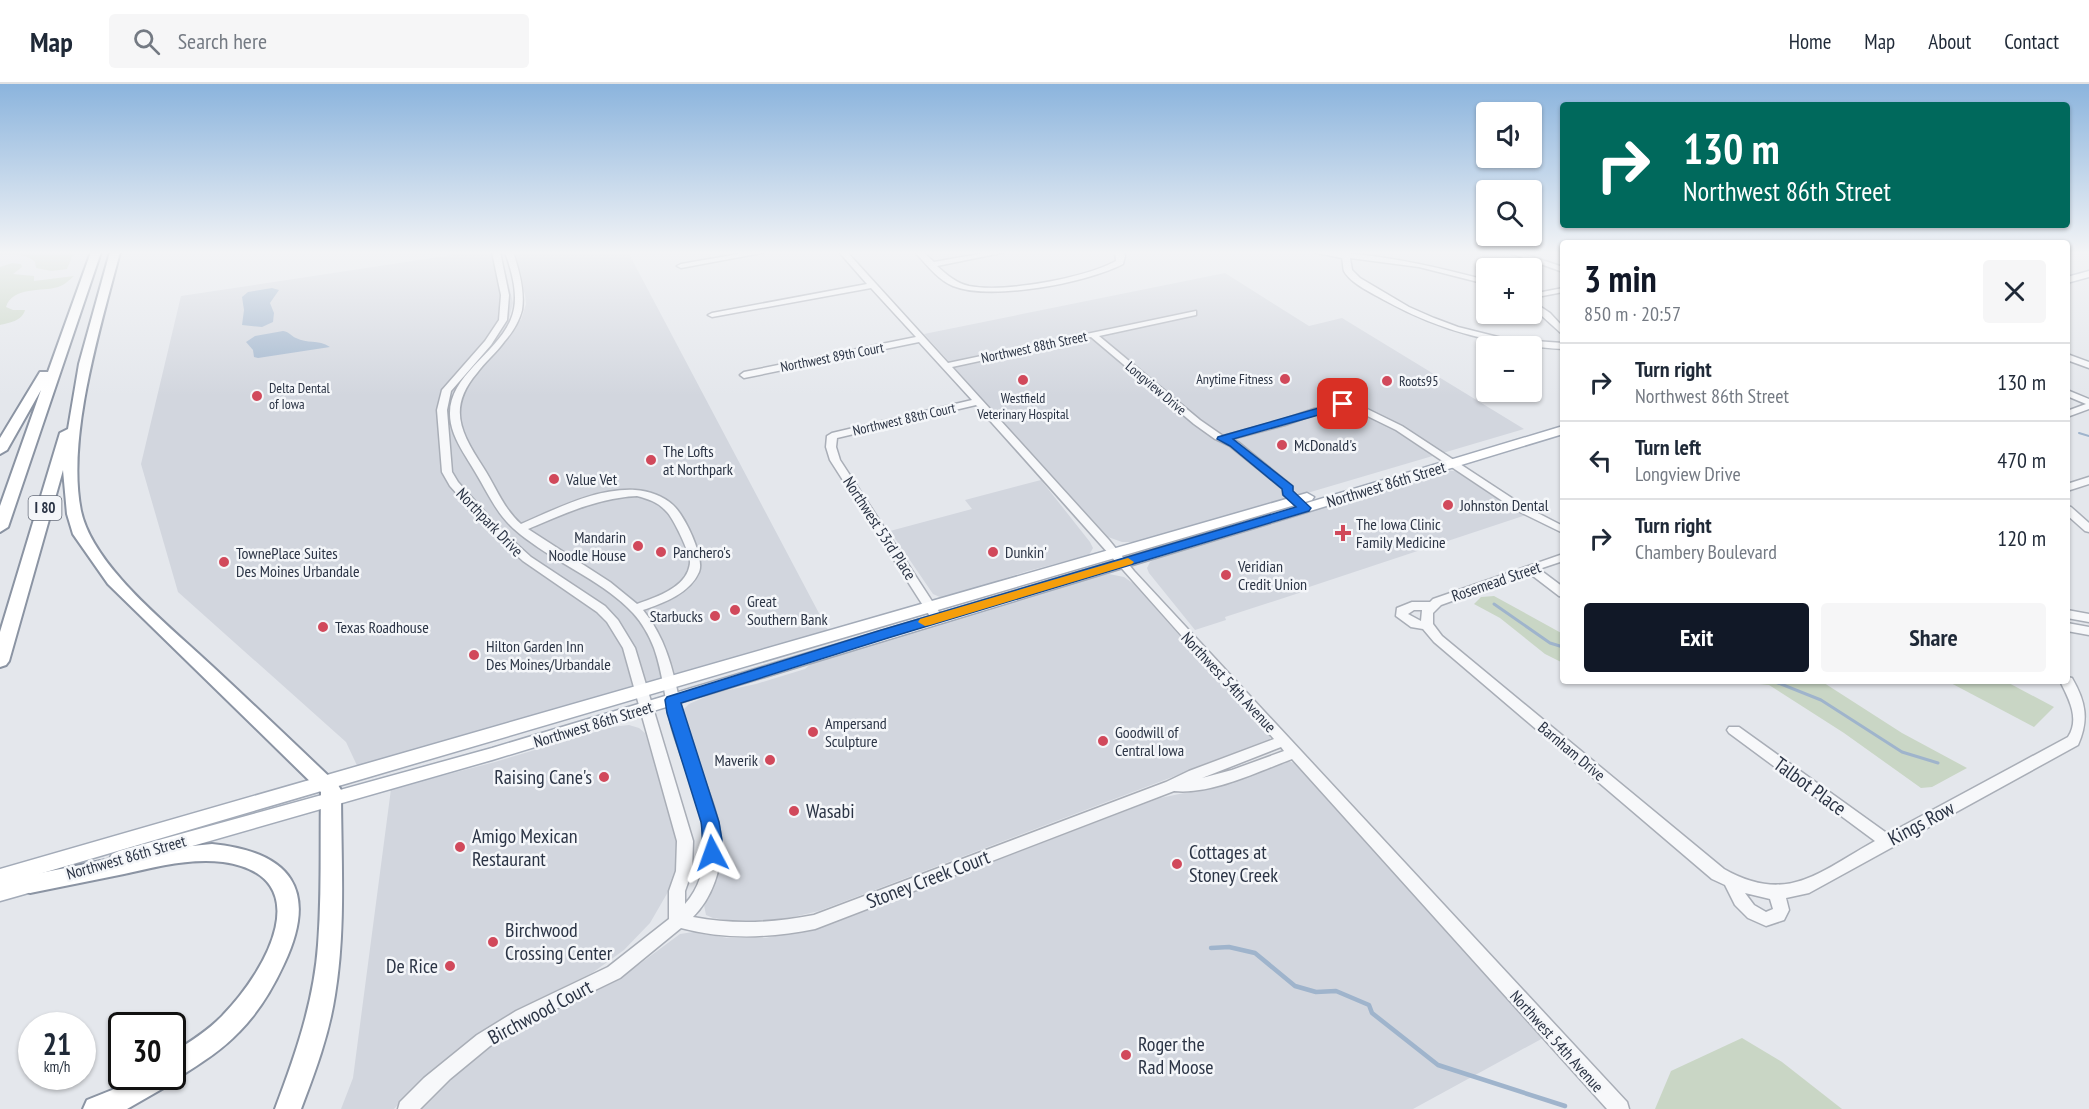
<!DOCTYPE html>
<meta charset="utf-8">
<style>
body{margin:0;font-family:"PT Sans Narrow",sans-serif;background:#f6f6f7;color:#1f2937;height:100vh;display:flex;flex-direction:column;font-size:22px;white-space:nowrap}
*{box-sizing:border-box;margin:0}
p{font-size:20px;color:#747a83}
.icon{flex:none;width:33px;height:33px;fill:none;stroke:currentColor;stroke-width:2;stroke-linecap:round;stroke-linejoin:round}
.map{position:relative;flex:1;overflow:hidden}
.sheet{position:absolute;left:1560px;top:156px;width:510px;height:444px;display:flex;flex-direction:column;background:#fff;border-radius:6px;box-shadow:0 2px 4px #0004}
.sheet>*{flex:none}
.hud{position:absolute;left:1560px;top:18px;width:510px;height:126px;border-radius:6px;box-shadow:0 2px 4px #0004;background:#00695c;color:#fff;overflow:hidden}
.controls{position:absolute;left:1476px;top:18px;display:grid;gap:12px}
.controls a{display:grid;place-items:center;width:66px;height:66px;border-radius:6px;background:#fff;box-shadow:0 2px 4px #0004;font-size:30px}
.speed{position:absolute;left:18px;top:928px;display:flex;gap:12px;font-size:30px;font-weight:700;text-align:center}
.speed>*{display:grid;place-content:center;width:78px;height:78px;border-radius:50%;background:#fff;box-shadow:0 2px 4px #0004;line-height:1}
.speed small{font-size:15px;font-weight:400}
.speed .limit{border:3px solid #111;border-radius:9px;background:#fff;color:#111}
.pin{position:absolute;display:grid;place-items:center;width:51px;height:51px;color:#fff;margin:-26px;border-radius:12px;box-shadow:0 3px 9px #0006}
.me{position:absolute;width:66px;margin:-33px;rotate:356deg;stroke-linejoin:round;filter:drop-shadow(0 0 4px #0008)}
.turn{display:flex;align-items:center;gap:21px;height:126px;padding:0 24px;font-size:27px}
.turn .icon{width:78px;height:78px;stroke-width:2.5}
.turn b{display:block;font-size:42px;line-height:51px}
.round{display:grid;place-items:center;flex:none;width:63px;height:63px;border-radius:6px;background:#f6f6f7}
.summary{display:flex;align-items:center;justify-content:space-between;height:102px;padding:0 24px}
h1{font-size:36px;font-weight:800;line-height:45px;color:#111827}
.cta{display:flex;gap:12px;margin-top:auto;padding:12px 24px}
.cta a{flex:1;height:69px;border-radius:6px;background:#111827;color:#fff;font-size:24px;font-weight:800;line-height:69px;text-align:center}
.cta a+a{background:#f6f6f7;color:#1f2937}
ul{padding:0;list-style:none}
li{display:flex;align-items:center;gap:18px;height:78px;padding:0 24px;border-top:2px solid #e0e1e3}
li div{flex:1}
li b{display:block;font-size:22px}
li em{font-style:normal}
header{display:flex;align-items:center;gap:36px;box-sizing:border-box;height:84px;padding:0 30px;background:#fff;border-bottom:2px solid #e0e1e3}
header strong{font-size:28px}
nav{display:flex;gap:33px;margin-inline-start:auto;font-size:21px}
.search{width:420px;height:54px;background:#f6f6f7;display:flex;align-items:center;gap:15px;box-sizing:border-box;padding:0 21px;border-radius:6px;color:#747a83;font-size:22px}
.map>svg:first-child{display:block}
</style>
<header>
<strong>Map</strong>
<div class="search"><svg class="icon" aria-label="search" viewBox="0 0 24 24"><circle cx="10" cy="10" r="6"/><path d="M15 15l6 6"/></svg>Search here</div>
<nav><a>Home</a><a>Map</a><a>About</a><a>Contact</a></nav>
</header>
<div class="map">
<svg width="2089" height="1025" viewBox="0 0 2089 1025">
<rect width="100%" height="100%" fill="#e4e7ec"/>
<g fill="#d2d6de">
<path d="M 472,168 L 501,168 L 513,219 L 508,238 L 521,236 L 526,220 L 525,211 L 513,168 L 628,168 L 831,552 L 361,690 L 346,658 L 178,508 L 141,380 L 181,212 Z"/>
<path d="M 1225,189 L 1309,242 L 1342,234 L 1524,345 L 1162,452 L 1138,458 L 1122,458 L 1108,453 L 924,250 Z"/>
<path d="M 1445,386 L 1461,388 L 1526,431 L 1300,506 L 1302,508 L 1225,533 L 1226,536 L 1195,546 L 1149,489 L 1147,484 L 1150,478 L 1162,472 Z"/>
<path d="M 1041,396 L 1090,458 L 1093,464 L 1089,471 L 1028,487 L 999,496 L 995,500 L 942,514 L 933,510 L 890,447 L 972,425 L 965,416 Z"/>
<path d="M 1109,490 L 1124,493 L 1134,500 L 1270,649 L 1270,656 L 819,827 L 789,834 L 758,837 L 727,836 L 713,834 L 706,831 L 704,821 L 721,762 L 720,750 L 683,633 L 683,626 L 689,620 L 714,609 L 756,600 L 805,585 L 813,578 L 1074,498 Z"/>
<path d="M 629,641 L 639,644 L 645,649 L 677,754 L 678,776 L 672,801 L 650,839 L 624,866 L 592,889 L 518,925 L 474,952 L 432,986 L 394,1025 L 341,1025 L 353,994 L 391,705 L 495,678 L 612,643 Z"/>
<path d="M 1287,677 L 1295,679 L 1545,953 L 1413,1025 L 419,1025 L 442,1001 L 508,950 L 618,896 L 680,850 L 693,848 L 728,854 L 765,854 L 822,843 L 1160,714 L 1218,702 Z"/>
</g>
<g fill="#c9d6c5">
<path d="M 0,168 L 74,168 L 67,185 L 52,187 L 36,184 L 35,178 C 26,169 12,171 0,171 Z"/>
<path d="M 12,179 L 21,180 L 22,183 L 13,190 L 34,192 L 34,197 L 74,192 C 69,196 65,201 58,203 C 42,208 13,202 6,223 L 13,226 L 25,226 C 22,237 9,239 0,241 L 0,183 Z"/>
<path d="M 1494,512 L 1563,550 L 1563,579 L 1545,570 L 1500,534 L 1474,520 L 1481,513 Z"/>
<path d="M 1730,597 L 1821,597 L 1902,649 L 1967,684 L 1932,703 L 1921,704 L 1844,649 L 1769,601 Z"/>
<path d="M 1947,597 L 2005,597 L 2054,623 L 2034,643 Z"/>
<path d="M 1742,954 L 1782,978 L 1842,1025 L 1655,1025 L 1671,987 Z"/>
</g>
<g fill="#9fb4cc">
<path d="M 272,204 L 279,206 L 270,219 L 274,229 L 273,238 L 262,243 L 242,241 L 244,226 L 242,213 L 248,208 Z"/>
<path d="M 283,247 C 290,248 291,252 296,254 C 307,260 318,255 330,263 L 258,274 L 254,273 L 253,266 L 246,258 L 255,252 Z"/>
</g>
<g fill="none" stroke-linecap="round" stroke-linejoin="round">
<path stroke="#9fb4cc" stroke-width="2" d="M 2079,349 L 2089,352"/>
<g stroke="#9fb4cc" stroke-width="3">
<path d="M 1494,520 L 1550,559 L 1563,563"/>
<path d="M 1773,597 L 1821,616 L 1902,668 L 1938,679"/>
</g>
<path stroke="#9fb4cc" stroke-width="4.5" d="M 1211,864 L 1229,863 L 1255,869 L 1295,902 L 1316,908 L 1336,907 L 1369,921 L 1372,929 L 1438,981 L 1565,1022"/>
<defs>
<g id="minor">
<path d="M 492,168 L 500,168 L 509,211 L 507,236 L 491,261 L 451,307 L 447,326 L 452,388 L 458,398 L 500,445 L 531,473 L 605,522 L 618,536 L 635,564 L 693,757 L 692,787 L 685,807 L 685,820 C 700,803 706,780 705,757 C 703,721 682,679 672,644 C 665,617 663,589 654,564 C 649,551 642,539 633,529 C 605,499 565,483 532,459 C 498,436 494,419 474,386 C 467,374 459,363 454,350 C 434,297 494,276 511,235 C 520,214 512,188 505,168 L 513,168 C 519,186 525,207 522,226 C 519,238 512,249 504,258 C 496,269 485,278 477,289 C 447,324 461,349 483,383 C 496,403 503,424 521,440 C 556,425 596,404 635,406 C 649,407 663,412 673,421 C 685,432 705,474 699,488 C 690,509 664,519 643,526 C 676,567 675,611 690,658 C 700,690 719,724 721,758 C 722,785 712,814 693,833 C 734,841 773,839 814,831 L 1166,698 L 1189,687 L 1274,655 C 1174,544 1076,432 976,321 L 837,354 L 836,363 L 840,376 L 943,534 L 937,538 L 933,537 L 830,376 L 826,363 L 827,352 L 832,349 L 972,316 L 919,258 L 744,294 L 740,291 L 744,288 L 916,253 L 871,204 L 712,233 L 708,231 L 712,229 L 867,200 L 839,168 L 847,168 L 948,279 L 1196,227 L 1196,231 L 1099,252 L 1200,336 L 1223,352 L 1279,337 L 1314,325 L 1353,318 L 1402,342 L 1524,422 L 1563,442 L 1563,449 L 1516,426 L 1396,346 L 1349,323 L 1319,329 L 1285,341 L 1232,355 L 1238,358 L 1292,402 L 1292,407 L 1310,424 L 1309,426 L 1301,426 L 1283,410 L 1283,405 L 1230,362 L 1215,355 L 1194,340 L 1091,253 L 952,283 L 1109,456 L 1134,487 L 1627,1018 L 1629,1025 L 1607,1025 L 1292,675 C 1257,688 1211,711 1174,707 L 815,845 C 770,854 726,856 681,844 L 620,894 L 529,938 L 490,962 L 450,995 L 420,1025 L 398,1025 L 400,1018 L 424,994 L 477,951 L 516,927 L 608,883 L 669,835 L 669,807 L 676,787 L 677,757 L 623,564 L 607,538 L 597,528 L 523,477 L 492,449 L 450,402 L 442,388 L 437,326 L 442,306 L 485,257 L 499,236 L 501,211 ZM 637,412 C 648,415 658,418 666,427 C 673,433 690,469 690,478 C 690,481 689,484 688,487 C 681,505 654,514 637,520 L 610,498 L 528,445 C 564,430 597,414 637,412 ZM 1281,663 L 1284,667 L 1232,686 L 1202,694 Z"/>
<path d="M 750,168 L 767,168 L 681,184 L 677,182 L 681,180 Z"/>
<path d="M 915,168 L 923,168 L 934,178 L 990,168 L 1006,168 L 937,182 C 947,191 956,199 969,202 C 1004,209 1085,194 1116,177 L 1115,168 L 1123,168 L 1125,172 L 1123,180 C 1087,199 991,217 953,202 C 938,196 926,180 915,168 Z"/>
<path d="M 1312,168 C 1372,168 1429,181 1486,196 L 1486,200 L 1419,183 L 1350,174 L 1352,186 L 1360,194 L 1409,223 L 1434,234 L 1458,243 L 1506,255 L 1563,259 L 1563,265 C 1498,261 1444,249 1386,217 C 1374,210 1351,200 1344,187 C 1343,184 1343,177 1342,174 Z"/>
<path d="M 1507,168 L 1518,168 L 1563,183 L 1563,188 Z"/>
<path d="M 1563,204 L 1563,208 L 1532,214 L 1532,210 Z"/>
<path d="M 1532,217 L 1550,229 L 1563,243 L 1563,251 L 1532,223 Z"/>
<path d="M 2067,270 L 2089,278 L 2089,284 L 2067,276 Z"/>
<path d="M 2067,306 L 2089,315 L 2089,325 L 2067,333 L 2067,327 L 2086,320 L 2067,312 Z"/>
<path d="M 2089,393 L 2089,400 L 2067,407 L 2067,400 Z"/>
<path d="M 2067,422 L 2071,423 L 2089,439 L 2089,448 L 2085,447 L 2067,431 Z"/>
<path d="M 1563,470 L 1563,477 L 1539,485 L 1563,503 L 1563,513 L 1559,512 L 1529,489 L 1441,521 L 1433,529 L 1433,540 L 1442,552 L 1724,785 C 1788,821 1819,788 1875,757 L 1729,649 L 1727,646 L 1729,643 L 1739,643 L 1888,750 L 2068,653 C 2080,635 2069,615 2060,597 L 2067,597 L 2067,593 L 2072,594 C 2086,618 2089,636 2078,661 L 1809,809 L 1786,814 L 1789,826 L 1784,836 L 1766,842 L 1748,834 L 1735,821 L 1725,801 L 1712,795 L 1434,558 L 1423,545 L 1411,543 L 1396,532 L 1397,524 L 1412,518 L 1430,518 L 1433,515 ZM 1414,526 L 1422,526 L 1421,537 L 1408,530 ZM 1745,809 L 1770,815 L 1773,825 L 1766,828 L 1754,821 Z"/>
<path d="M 2067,526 L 2089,530 L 2089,538 L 2067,534 Z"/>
<path d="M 2067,539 L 2089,543 L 2089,551 L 2067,547 Z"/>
</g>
<g id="major">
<path d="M 2089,187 L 2089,193 L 2067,199 L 2067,193 Z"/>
<path d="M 1563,342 L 1563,350 L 492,676 L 119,783 L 112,780 L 109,775 L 112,770 L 119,767 L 492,664 Z"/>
<path d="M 1307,409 L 1314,413 L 1312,416 L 22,795 L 39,790 L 46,792 L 49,798 L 46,804 L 0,817 L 0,785 Z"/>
</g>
<g id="highway">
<path d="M 91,168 L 101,168 L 8,443 L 0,448 L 0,422 L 41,306 L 7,366 L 0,370 L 0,354 L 40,288 L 48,288 Z"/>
<path d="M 110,168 L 120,168 C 101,241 66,353 81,427 C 93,483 171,543 212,582 C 254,621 296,661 338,701 L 341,706 C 341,774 346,844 335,911 C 329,951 315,988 301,1025 L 275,1025 C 295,972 314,918 318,861 C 322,810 320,759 321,708 L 108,500 L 73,450 L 67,430 L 63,386 L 9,577 L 6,581 L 0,583 L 0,548 L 60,349 L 68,345 L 79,280 Z"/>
<path d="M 212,760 C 291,768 319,806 284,880 C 273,904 258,929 239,948 C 222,966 201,979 181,992 L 170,995 L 167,1002 L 127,1025 L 83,1025 L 87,1016 L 112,1006 L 134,993 L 172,993 L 172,969 C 190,958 209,946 223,931 C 265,888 321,792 223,778 C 189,774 156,783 124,790 C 93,796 61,803 30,809 L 22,806 L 19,800 L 22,794 L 30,791 L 162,765 Z"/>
</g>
</defs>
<use href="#minor" stroke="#a9aeb7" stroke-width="3"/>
<use href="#major" stroke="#a3abb8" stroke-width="3"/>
<use href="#highway" stroke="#8b94a3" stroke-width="4"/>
<use href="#minor" fill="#f7f8fa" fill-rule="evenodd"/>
<use href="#major" fill="#fff" fill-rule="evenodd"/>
<use href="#highway" fill="#fff" fill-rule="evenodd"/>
</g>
<linearGradient id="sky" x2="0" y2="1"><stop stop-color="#8bb4dd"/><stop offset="0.54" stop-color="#f3f4f6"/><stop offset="1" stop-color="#f3f4f6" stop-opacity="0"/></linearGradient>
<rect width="2089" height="312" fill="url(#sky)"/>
<path fill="#1a73e8" stroke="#114b97" stroke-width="1.5" d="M 1343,317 L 1347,318 L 1347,323 L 1233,355 L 1293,402 L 1293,407 L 1311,424 L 1309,427 L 888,554 L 681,619 L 719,738 L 722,756 L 719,774 L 712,776 L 706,774 C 701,764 703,749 701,738 L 667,629 L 665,616 L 667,613 L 878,547 L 1296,423 L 1283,411 L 1282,405 L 1230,362 L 1217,355 L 1218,353 Z"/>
<path fill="#f59e0b" d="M 1128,474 L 1134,478 L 1132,480 L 930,541 L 925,542 L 918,538 L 920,535 Z"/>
<g fill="#d1495b" stroke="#f4f6f9" stroke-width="2">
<circle cx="1285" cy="295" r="6"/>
<circle cx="1023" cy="296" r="6"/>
<circle cx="1387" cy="297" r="6"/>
<circle cx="257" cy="312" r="6"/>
<circle cx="1282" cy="361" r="6"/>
<circle cx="651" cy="376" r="6"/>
<circle cx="554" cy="395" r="6"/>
<circle cx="1448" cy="421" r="6"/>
<path d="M1340 440h6v6h6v6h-6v6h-6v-6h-6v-6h6z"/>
<circle cx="638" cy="462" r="6"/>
<circle cx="661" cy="468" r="6"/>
<circle cx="993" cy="468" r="6"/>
<circle cx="224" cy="478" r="6"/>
<circle cx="1226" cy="491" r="6"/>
<circle cx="735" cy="526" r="6"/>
<circle cx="715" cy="532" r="6"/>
<circle cx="323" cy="543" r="6"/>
<circle cx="474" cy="571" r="6"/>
<circle cx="813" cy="648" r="6"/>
<circle cx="1103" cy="657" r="6"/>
<circle cx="770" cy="676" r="6"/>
<circle cx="604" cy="693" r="6"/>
<circle cx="794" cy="727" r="6"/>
<circle cx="460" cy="763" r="6"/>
<circle cx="1177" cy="780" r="6"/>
<circle cx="493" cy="858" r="6"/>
<circle cx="450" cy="882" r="6"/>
<circle cx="1126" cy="971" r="6"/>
</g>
<g text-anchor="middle" stroke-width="5" stroke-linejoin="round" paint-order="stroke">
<g font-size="14" fill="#2b3445" stroke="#f4f6f9">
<text transform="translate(1034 263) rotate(-12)" y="5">Northwest 88th Street</text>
<text transform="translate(832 273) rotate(-11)" y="5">Northwest 89th Court</text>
<text transform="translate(1156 304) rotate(40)" y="5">Longview Drive</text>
<text transform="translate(904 335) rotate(-13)" y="5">Northwest 88th Court</text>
</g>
<g font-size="14" fill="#2b3445" stroke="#f4f6f9" text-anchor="start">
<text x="1273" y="300" text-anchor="end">Anytime Fitness</text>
<text x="1399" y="302">Roots95</text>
<text x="269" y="309">Delta Dental<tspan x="269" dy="16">of Iowa</tspan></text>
<text x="1023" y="319" text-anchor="middle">Westfield<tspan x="1023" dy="16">Veterinary Hospital</tspan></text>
</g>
<rect fill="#f4f6f9" stroke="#676e7b" stroke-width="1.5" x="28.5" y="412" width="33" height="24" rx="4.5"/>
<g font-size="15" font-weight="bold" fill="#2b3445">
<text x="45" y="429">I 80</text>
</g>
<g font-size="16" fill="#2b3445" stroke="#f4f6f9" text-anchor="start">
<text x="1294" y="367">McDonald's</text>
<text x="663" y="373">The Lofts<tspan x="663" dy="18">at Northpark</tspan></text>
<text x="566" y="401">Value Vet</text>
<text x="1460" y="427">Johnston Dental</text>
<text x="1356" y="446">The Iowa Clinic<tspan x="1356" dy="18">Family Medicine</tspan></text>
<text x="626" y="459" text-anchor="end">Mandarin<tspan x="626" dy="18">Noodle House</tspan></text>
<text x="673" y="474">Panchero's</text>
<text x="1005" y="474">Dunkin'</text>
<text x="236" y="475">TownePlace Suites<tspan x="236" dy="18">Des Moines Urbandale</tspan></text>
<text x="1238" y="488">Veridian<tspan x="1238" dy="18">Credit Union</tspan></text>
<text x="747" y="523">Great<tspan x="747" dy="18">Southern Bank</tspan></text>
<text x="703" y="538" text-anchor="end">Starbucks</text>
<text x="335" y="549">Texas Roadhouse</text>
<text x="486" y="568">Hilton Garden Inn<tspan x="486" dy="18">Des Moines/Urbandale</tspan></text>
<text x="825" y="645">Ampersand<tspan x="825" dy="18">Sculpture</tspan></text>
<text x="1115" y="654">Goodwill of<tspan x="1115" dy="18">Central Iowa</tspan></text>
<text x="758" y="682" text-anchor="end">Maverik</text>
</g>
<g font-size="16" fill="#2b3445" stroke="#f4f6f9">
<text transform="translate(1386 400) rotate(-17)" y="6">Northwest 86th Street</text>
<text transform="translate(490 438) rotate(46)" y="6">Northpark Drive</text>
<text transform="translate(880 444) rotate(57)" y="6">Northwest 53rd Place</text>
<text transform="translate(1496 497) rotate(-19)" y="6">Rosemead Street</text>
<text transform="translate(1229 598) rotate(47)" y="6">Northwest 54th Avenue</text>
<text transform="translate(593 640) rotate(-17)" y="6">Northwest 86th Street</text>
<text transform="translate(1572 667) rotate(40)" y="6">Barnham Drive</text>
<text transform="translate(126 773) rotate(-16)" y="6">Northwest 86th Street</text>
<text transform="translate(1557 957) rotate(48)" y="6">Northwest 54th Avenue</text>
</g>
<g font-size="20" fill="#2b3445" stroke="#f4f6f9" text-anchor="start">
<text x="592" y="700" text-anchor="end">Raising Cane's</text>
<text x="806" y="734">Wasabi</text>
<text x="472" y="759">Amigo Mexican<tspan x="472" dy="23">Restaurant</tspan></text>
<text x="1189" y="775">Cottages at<tspan x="1189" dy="23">Stoney Creek</tspan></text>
<text x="505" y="853">Birchwood<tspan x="505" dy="23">Crossing Center</tspan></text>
<text x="438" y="889" text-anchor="end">De Rice</text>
<text x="1138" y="967">Roger the<tspan x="1138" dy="23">Rad Moose</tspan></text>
</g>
<g font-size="20" fill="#2b3445" stroke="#f4f6f9">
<text transform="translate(1810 702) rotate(36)" y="7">Talbot Place</text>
<text transform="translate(1921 739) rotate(-28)" y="7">Kings Row</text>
<text transform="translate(928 795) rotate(-21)" y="7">Stoney Creek Court</text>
<text transform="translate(540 928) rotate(-28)" y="7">Birchwood Court</text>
</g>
</g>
</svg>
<div class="controls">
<a><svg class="icon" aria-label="sound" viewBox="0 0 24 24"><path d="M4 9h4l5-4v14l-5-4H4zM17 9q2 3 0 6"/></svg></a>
<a><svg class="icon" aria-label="search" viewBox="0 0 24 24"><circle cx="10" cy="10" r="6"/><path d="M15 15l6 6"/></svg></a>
<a>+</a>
<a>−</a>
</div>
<div class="speed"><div>21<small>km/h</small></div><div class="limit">30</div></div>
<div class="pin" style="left:1343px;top:320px;background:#d93025"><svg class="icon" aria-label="arrive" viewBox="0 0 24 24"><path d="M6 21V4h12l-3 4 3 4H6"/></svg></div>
<svg class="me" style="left:712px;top:769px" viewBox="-20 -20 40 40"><path d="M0-17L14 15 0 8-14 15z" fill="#1a73e8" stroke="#fff" stroke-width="4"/></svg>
<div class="hud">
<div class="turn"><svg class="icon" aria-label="right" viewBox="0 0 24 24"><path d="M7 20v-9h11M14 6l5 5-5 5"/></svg><div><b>130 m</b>Northwest 86th Street</div></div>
</div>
<section class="sheet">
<div class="summary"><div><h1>3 min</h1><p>850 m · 20:57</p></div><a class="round"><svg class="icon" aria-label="close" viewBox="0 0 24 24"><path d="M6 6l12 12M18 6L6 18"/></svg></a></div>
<ul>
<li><svg class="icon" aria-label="right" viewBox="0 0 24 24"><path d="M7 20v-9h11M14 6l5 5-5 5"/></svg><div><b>Turn right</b><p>Northwest 86th Street</p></div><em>130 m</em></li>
<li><svg class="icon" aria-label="left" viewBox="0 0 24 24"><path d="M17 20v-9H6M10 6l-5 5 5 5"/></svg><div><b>Turn left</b><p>Longview Drive</p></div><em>470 m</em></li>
<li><svg class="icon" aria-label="right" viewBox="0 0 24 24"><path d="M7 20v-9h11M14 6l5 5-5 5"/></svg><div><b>Turn right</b><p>Chambery Boulevard</p></div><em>120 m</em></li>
</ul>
<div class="cta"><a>Exit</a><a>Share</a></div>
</section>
</div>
